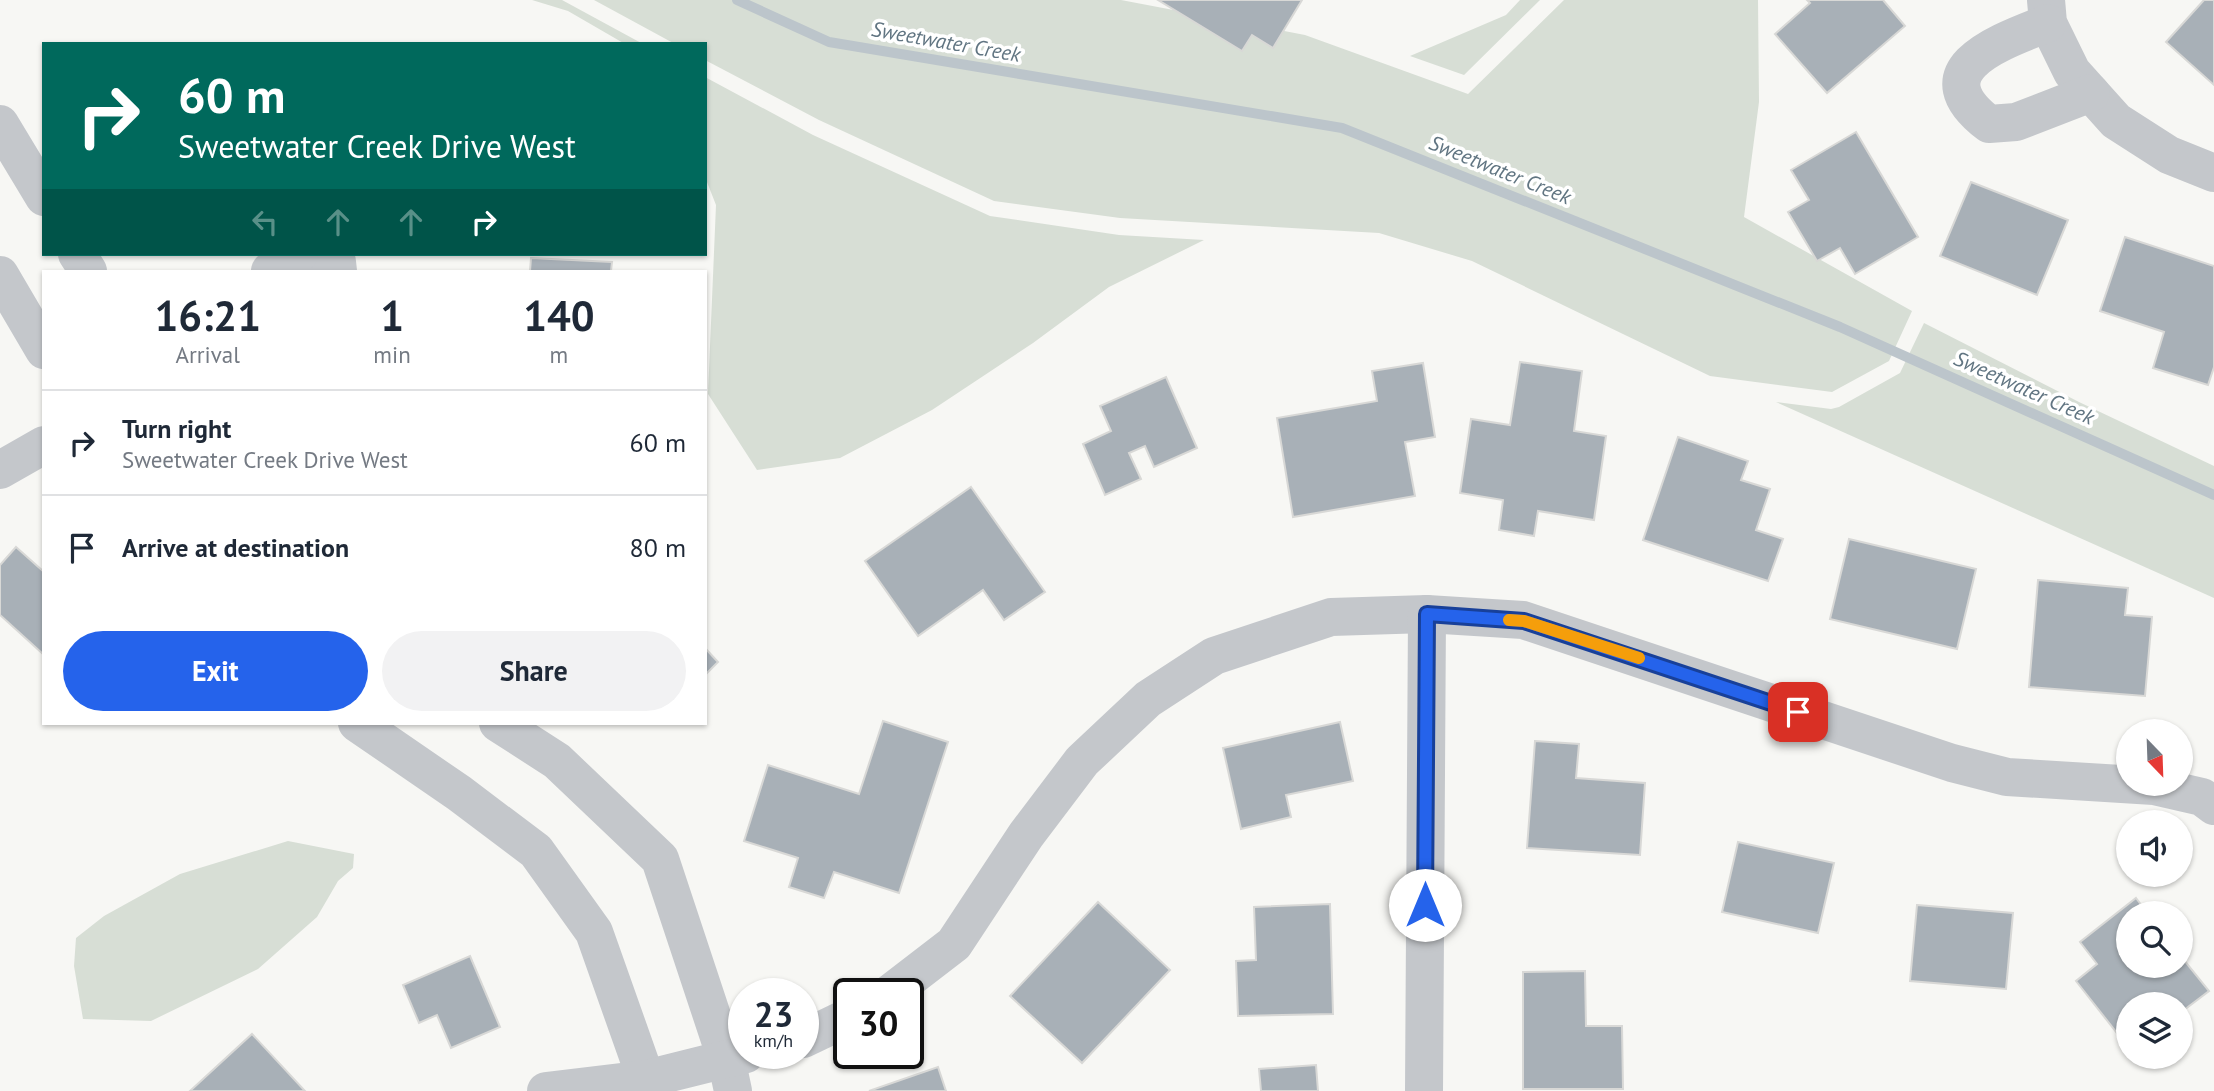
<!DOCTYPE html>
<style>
body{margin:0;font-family:"PT Sans",sans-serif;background:#f2f2f3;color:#1f2937;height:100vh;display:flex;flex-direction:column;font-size:26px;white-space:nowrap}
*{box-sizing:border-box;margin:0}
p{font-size:23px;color:#747a83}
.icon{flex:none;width:38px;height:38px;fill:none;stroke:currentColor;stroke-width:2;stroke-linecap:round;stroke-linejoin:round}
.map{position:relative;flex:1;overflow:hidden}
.drawer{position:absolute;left:42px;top:270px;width:665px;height:455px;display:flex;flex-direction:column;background:#fff;border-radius:0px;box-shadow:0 2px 5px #0004}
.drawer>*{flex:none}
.banner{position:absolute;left:42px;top:42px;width:665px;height:214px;border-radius:0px;box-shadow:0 2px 5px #0004;background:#00695c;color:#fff;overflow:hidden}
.needle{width:46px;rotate:157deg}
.buttons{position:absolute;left:2116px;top:719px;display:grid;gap:14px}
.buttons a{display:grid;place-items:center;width:77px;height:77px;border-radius:50%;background:#fff;box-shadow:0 2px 5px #0004;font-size:35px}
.speed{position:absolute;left:728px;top:978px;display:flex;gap:14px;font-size:35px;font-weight:700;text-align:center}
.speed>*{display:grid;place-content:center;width:91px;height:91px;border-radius:50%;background:#fff;box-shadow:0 2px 5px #0004;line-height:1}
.speed small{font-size:18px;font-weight:400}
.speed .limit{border:4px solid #111;border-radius:10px;background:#fff;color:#111}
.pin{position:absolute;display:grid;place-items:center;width:60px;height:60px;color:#fff;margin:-30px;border-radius:14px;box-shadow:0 4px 10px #0006}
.me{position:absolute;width:77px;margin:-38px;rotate:0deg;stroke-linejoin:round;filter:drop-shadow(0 0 5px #0008)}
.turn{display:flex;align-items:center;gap:24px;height:147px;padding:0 21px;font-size:32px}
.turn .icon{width:91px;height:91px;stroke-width:2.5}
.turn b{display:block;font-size:49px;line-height:60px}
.lanes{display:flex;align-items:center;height:66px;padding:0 21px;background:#0003;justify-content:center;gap:35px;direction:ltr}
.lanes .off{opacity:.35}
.eta{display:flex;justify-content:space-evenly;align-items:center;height:119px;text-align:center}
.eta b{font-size:42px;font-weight:700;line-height:49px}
.cta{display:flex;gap:14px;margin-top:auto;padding:14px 21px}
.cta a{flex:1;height:80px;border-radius:42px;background:#2563eb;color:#fff;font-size:28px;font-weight:700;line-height:80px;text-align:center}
.cta a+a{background:#f2f2f3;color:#1f2937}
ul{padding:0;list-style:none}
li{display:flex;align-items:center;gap:21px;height:105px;padding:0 21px;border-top:2px solid #e0e1e3}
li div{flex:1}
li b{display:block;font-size:26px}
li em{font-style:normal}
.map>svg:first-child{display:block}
</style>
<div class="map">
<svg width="2214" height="1091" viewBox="0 0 2214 1091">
<rect width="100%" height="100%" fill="#f7f7f4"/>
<g fill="#d7ded5">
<path d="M 532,0 L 562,0 L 643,44 L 625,44 L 568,11 Z"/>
<path d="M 594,0 L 1121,0 L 1305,35 L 1468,94 L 1564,0 L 1758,0 L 1759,102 L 1744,217 L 1912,311 L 1889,361 L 1832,392 L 1710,376 L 1472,261 L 1379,233 L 1120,218 L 994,201 L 819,120 L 705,60 L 705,44 L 675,44 Z"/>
<path d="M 1520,0 L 1540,0 L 1464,75 L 1410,56 L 1506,15 Z"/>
<path d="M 705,77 L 813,135 L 990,216 L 1119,235 L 1204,240 L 1109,287 L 1033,343 L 932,410 L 840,458 L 757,470 L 708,394 L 716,205 L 705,177 Z"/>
<path d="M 1924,323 L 2079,402 L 2214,466 L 2214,598 L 1776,402 L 1831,409 L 1839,407 L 1900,373 Z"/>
<path d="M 288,841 L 354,854 L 353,868 L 338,881 L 317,917 L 258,969 L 151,1021 L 83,1019 L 74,966 L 76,938 L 104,916 L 180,874 Z"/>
</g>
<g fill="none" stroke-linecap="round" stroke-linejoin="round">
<path stroke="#bcc5cb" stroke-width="10" d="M 737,0 L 829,42 L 1342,128 L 1840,327 L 2214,495"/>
</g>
<g fill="#a8b0b7" stroke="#d8d8d6" stroke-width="2">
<path d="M 1158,0 L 1302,0 L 1273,48 L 1252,35 L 1242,51 Z"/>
<path d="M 1807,0 L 1883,0 L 1905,26 L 1827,93 L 1775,34 L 1810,3 Z"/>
<path d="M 2204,0 L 2214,0 L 2214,85 L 2166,42 Z"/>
<path d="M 1856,132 L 1918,237 L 1855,274 L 1840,248 L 1817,261 L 1788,212 L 1809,200 L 1791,170 Z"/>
<path d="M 1971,182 L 2068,220 L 2037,295 L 1940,256 Z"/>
<path d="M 2125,237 L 2214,266 L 2214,367 L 2208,385 L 2153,368 L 2164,332 L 2100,311 Z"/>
<path d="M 531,258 L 612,262 L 611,271 L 530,271 Z"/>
<path d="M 1520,362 L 1582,371 L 1574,431 L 1606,436 L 1594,520 L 1538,511 L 1534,536 L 1499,530 L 1503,500 L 1460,493 L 1471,419 L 1510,425 Z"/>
<path d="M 1423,363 L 1435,437 L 1405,442 L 1415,496 L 1293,517 L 1277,418 L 1377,401 L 1372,371 Z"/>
<path d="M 1166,377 L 1197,448 L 1154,467 L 1145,446 L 1129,453 L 1141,479 L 1105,495 L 1083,444 L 1111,431 L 1100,406 Z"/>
<path d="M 1678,437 L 1748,461 L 1741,480 L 1770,489 L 1756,530 L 1783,539 L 1768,581 L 1643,540 Z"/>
<path d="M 971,487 L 1045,592 L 1004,620 L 983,590 L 918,636 L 865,561 Z"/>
<path d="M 1849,539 L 1976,569 L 1957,649 L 1830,619 Z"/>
<path d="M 16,547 L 44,572 L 44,655 L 0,615 L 0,565 Z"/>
<path d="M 2038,580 L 2128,588 L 2125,615 L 2152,617 L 2145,696 L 2029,687 Z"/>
<path d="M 705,648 L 718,662 L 705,675 Z"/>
<path d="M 883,721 L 948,742 L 899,893 L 834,872 L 824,898 L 789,887 L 798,858 L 744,841 L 768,765 L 859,794 Z"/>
<path d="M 1340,722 L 1353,781 L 1286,795 L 1291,817 L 1241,829 L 1223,748 Z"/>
<path d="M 1535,741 L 1579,744 L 1576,778 L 1645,783 L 1640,855 L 1527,848 Z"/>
<path d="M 1738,842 L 1834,863 L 1818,933 L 1722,912 Z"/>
<path d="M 2136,898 L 2148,914 L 2128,914 L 2128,966 L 2180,966 L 2180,955 L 2209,991 L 2180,1013 L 2180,1004 L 2128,1004 L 2128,1047 L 2076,981 L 2097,964 L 2080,942 Z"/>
<path d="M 1098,902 L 1170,970 L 1082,1063 L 1010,996 Z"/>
<path d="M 1330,904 L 1333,1014 L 1238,1016 L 1236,961 L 1256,960 L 1254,907 Z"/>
<path d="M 1917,905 L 2013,913 L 2006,989 L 1910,981 Z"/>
<path d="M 470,956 L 500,1027 L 451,1048 L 437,1015 L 419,1023 L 403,985 Z"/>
<path d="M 1585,971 L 1586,1026 L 1622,1026 L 1623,1089 L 1523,1089 L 1523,972 Z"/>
<path d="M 252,1034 L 305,1091 L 190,1091 Z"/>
<path d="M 1316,1065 L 1318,1091 L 1261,1091 L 1259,1069 Z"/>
<path d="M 938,1067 L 946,1091 L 869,1091 Z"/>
</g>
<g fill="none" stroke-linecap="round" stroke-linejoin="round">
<g stroke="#c4c7cb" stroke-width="38">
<path d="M 2046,0 L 2048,23 L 2072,72 L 2116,121 L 2169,155 L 2214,173"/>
<path d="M 2048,23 C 2003,41 1917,69 1989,124 L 2016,122 L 2091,93"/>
<path d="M 0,124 L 44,197"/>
<path d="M 77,254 L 88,271"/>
<path d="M 318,254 L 337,262 L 338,271"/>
<path d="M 270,271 L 299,254"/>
<path d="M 0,275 L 44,350"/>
<path d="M 0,470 L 44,445"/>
<path d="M 357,723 L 459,793 L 536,851 L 594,932 L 646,1079 L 648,1091"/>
<path d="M 498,723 L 557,761 L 660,859 L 726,1058 L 733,1091"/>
<path d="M 889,994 L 954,944 L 1026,835 L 1082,761 L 1148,699 L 1214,656 L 1331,617 L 1427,614 L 1523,620 L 1952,763 L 2007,777 L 2154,786 L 2202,797 L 2214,806"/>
<path d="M 803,1039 L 849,1017"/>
<path d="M 546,1091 L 646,1079 L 746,1054"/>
<path d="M 1424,1091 L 1427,614"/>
</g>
</g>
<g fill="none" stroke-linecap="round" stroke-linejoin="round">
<defs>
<path id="route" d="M 1425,905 L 1427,614 L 1524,621 L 1798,712"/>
</defs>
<use href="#route" stroke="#184099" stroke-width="18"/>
<use href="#route" stroke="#2563eb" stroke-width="12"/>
<path stroke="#f59e0b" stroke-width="12" d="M 1509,620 L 1524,621 L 1639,658"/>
</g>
<g text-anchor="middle" stroke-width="7" stroke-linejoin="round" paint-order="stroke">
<g font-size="21" font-style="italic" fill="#617582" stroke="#fff">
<text transform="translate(946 42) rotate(10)" y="7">Sweetwater Creek</text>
<text transform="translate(1500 170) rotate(22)" y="7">Sweetwater Creek</text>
<text transform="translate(2024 388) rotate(24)" y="7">Sweetwater Creek</text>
</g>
</g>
</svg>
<div class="buttons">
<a><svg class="needle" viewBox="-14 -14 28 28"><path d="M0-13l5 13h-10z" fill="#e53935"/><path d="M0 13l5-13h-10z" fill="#747a83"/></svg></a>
<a><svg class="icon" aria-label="sound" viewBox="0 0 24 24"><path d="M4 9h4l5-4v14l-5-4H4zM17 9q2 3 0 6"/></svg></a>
<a><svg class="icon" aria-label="search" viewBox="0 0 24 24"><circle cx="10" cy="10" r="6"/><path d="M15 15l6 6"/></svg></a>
<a><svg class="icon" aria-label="layers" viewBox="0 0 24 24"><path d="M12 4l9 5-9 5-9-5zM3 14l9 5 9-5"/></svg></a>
</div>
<div class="speed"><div>23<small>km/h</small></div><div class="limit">30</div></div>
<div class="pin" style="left:1798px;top:712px;background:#d93025"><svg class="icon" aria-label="arrive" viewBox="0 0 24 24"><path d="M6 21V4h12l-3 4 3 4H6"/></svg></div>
<svg class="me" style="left:1425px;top:905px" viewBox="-20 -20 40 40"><circle r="19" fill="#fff"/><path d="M0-13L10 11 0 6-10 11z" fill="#2563eb"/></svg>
<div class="banner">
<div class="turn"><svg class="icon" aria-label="right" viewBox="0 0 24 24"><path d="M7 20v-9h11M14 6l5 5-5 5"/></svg><div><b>60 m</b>Sweetwater Creek Drive West</div></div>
<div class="lanes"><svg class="icon off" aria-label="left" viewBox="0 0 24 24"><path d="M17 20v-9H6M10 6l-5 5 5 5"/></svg><svg class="icon off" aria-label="ahead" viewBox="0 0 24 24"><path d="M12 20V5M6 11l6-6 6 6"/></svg><svg class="icon off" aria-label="ahead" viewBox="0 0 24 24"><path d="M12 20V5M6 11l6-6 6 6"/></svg><svg class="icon" aria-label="right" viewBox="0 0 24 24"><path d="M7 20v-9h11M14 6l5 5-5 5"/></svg></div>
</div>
<section class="drawer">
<div class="eta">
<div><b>16:21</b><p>Arrival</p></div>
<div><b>1</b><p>min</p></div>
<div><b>140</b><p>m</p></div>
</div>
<ul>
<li><svg class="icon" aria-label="right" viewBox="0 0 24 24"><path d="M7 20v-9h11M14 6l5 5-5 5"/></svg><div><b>Turn right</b><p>Sweetwater Creek Drive West</p></div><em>60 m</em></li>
<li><svg class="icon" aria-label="arrive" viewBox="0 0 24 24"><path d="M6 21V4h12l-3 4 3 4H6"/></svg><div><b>Arrive at destination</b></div><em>80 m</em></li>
</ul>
<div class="cta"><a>Exit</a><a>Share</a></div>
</section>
</div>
